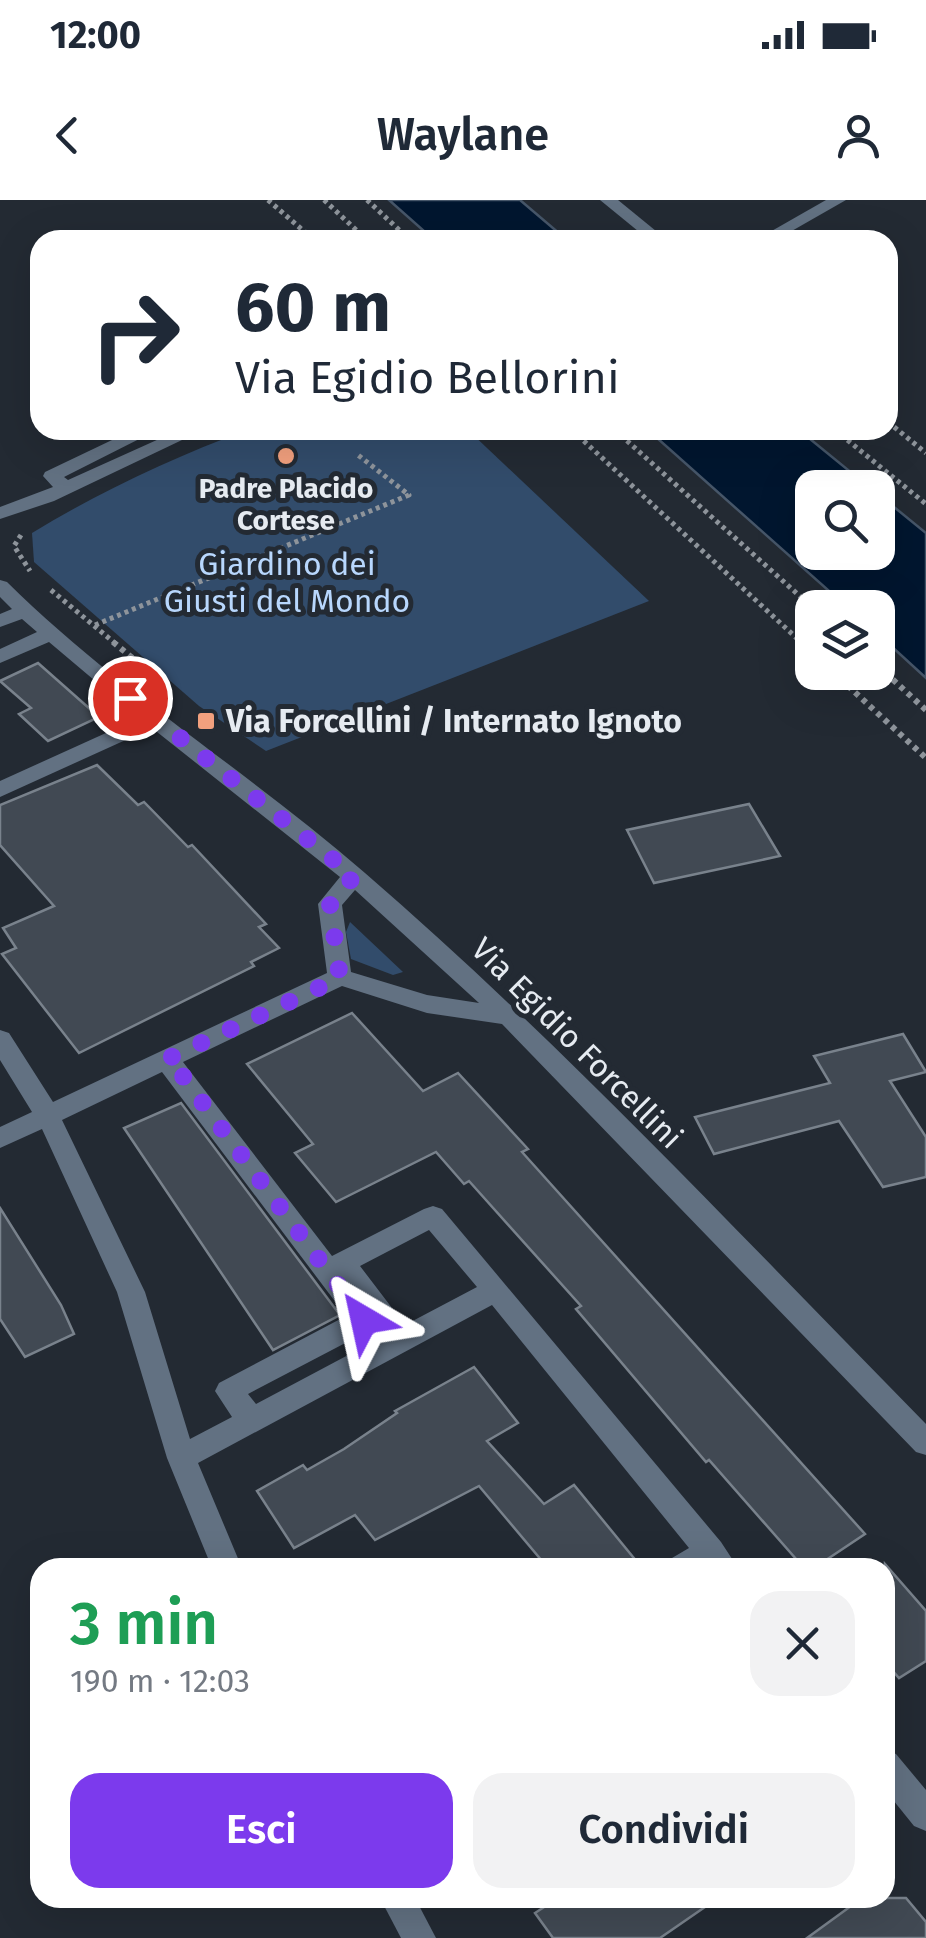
<!DOCTYPE html>
<html lang="it">
<meta charset="utf-8">
<style>
body{margin:0;font-family:"Fira Sans",sans-serif;background:#f2f2f3;color:#1f2937;height:100vh;display:flex;flex-direction:column;font-size:38px;white-space:nowrap}
*{box-sizing:border-box;margin:0}
p{font-size:32px;color:#747a83}
.icon{flex:none;width:55px;height:55px;fill:none;stroke:currentColor;stroke-width:2;stroke-linecap:round;stroke-linejoin:round}
.map{position:relative;flex:1;overflow:hidden}
.sheet{position:absolute;left:30px;top:1358px;width:865px;height:350px;display:flex;flex-direction:column;background:#fff;border-radius:30px;box-shadow:0 10px 40px #0002}
.sheet>*{flex:none}
.hud{position:absolute;left:30px;top:30px;width:868px;height:210px;border-radius:30px;box-shadow:0 10px 40px #0002;background:#fff;color:#1f2937;overflow:hidden}
.tools{position:absolute;left:795px;top:270px;display:grid;gap:20px}
.tools a{display:grid;place-items:center;width:100px;height:100px;border-radius:20px;background:#fff;box-shadow:0 10px 40px #0002;font-size:50px}
.pin{position:absolute;display:grid;place-items:center;width:85px;height:85px;color:#fff;margin:-42px;border:5px solid #fff;border-radius:50%;box-shadow:0 2px 10px #0007}
.me{position:absolute;width:110px;margin:-55px;rotate:324deg;stroke-linejoin:round;filter:drop-shadow(0 0 8px #0008)}
.turn{display:flex;align-items:center;gap:35px;height:210px;padding:0 40px;font-size:45px}
.turn .icon{width:130px;height:130px;stroke-width:2.5}
.turn b{display:block;font-size:70px;line-height:85px}
.round{display:grid;place-items:center;flex:none;width:105px;height:105px;border-radius:30px;background:#f2f2f3}
.head{display:flex;align-items:center;justify-content:space-between;height:170px;padding:0 40px}
h1{font-size:60px;font-weight:600;line-height:75px;color:#1e9e55}
.button{display:flex;gap:20px;margin-top:auto;padding:20px 40px}
.button a{flex:1;height:115px;border-radius:30px;background:#7c3aed;color:#fff;font-size:40px;font-weight:600;line-height:115px;text-align:center}
.button a+a{background:#f2f2f3;color:#1f2937}
.status{display:flex;justify-content:space-between;align-items:center;height:70px;padding:0 50px;background:#fff;direction:ltr}
.status svg{height:28px;fill:currentColor}
header{display:flex;justify-content:space-between;align-items:center;height:130px;padding:0 40px;background:#fff;font-size:45px;font-weight:600}
.map>svg:first-child{display:block}
</style>
<div class="status"><b>12:00</b><svg viewBox="0 0 49 12"><path d="M0 12V9h3v3zM5 12V6h3v6zM10 12V3h3v9zM15 12V0h3v12zM26 1h20v11H26zM47 4h2v5h-2z"/></svg></div>
<header><svg class="icon" aria-label="back" viewBox="0 0 24 24"><path d="M15 5l-7 7 7 7"/></svg>Waylane<svg class="icon" aria-label="person" viewBox="0 0 24 24"><circle cx="12" cy="8" r="4"/><path d="M4 21q1-7 8-7t8 7"/></svg></header>
<div class="map">
<svg width="926" height="1738" viewBox="0 0 926 1738">
<rect width="100%" height="100%" fill="#232a33"/>
<g fill="#324c6b">
<path d="M 247,230 L 468,230 L 649,401 L 266,551 L 199,506 L 34,362 L 32,333 C 99,292 174,257 247,230 Z"/>
<path d="M 350,722 L 403,772 L 393,775 L 351,759 L 346,732 Z"/>
</g>
<g fill="#01162f" stroke="#465669" stroke-width="2.5">
<path d="M 389,0 L 520,0 L 567,40 L 434,40 Z"/>
<path d="M 648,230 L 799,230 L 869,287 L 812,288 L 812,352 L 878,352 L 878,294 L 926,333 L 926,478 L 878,434 L 878,408 L 847,407 Z"/>
</g>
<g fill="#414953" stroke="#79828c" stroke-width="2.5">
<path d="M 38,463 L 99,517 L 48,541 L 19,514 L 31,508 L 0,481 Z"/>
<path d="M 97,565 L 138,605 L 144,602 L 188,647 L 192,645 L 266,724 L 259,727 L 279,748 L 251,762 L 254,766 L 79,853 L 2,754 L 16,748 L 3,728 L 54,706 L 0,645 L 0,605 Z"/>
<path d="M 749,604 L 780,656 L 654,683 L 627,630 Z"/>
<path d="M 352,813 L 423,891 L 458,873 L 528,949 L 522,952 L 865,1334 L 814,1368 L 804,1368 L 709,1260 L 706,1262 L 576,1109 L 581,1106 L 469,981 L 464,984 L 436,952 L 336,1002 L 295,953 L 313,944 L 247,864 Z"/>
<path d="M 903,834 L 926,872 L 890,881 L 926,937 L 926,977 L 883,987 L 839,921 L 714,954 L 695,917 L 830,883 L 814,856 Z"/>
<path d="M 181,903 L 340,1115 L 273,1150 L 124,928 Z"/>
<path d="M 0,1008 L 61,1105 L 74,1134 L 25,1157 L 0,1119 Z"/>
<path d="M 474,1167 L 518,1223 L 487,1241 L 544,1304 L 574,1285 L 642,1368 L 548,1368 L 479,1286 L 375,1340 L 355,1315 L 294,1348 L 257,1291 L 303,1265 L 307,1270 L 344,1249 L 397,1213 L 395,1211 Z"/>
<path d="M 885,1364 L 926,1411 L 926,1461 L 899,1478 L 885,1462 Z"/>
<path d="M 558,1698 L 718,1698 L 660,1738 L 553,1738 L 535,1713 Z"/>
<path d="M 862,1698 L 906,1698 L 926,1722 L 926,1738 L 807,1738 Z"/>
</g>
<g fill="none" stroke-linecap="round" stroke-linejoin="round">
<g stroke="#8e949b" stroke-width="5" stroke-dasharray="4 4" stroke-linecap="butt">
<path d="M 268,0 L 314,40"/>
<path d="M 324,0 L 367,40"/>
<path d="M 367,0 L 410,40"/>
<path d="M 888,222 L 926,253"/>
<path d="M 572,230 L 803,444"/>
<path d="M 615,230 L 813,408"/>
<path d="M 835,230 L 926,304"/>
<path d="M 21,335 L 14,346 L 30,371"/>
<path d="M 51,390 L 116,444"/>
<path d="M 95,425 L 409,295 L 358,255"/>
</g>
<g stroke="#8e949b" stroke-width="6" stroke-dasharray="5 5" stroke-linecap="butt">
<path d="M 113,442 L 164,484"/>
<path d="M 800,442 L 812,453"/>
<path d="M 878,466 L 926,510"/>
<path d="M 833,472 L 926,558"/>
</g>
<g fill="#627182" fill-rule="evenodd">
<path d="M 600,0 L 618,0 L 667,40 L 649,40 Z"/>
<path d="M 826,0 L 846,0 L 776,40 L 756,40 Z"/>
<path d="M 133,230 L 157,230 L 64,277 L 68,280 L 179,230 L 203,230 L 54,301 L 0,319 L 0,307 L 53,287 L 43,276 L 45,272 Z"/>
<path d="M 0,380 L 7,382 C 116,490 249,572 365,673 C 563,844 742,1037 926,1224 L 926,1255 L 916,1252 L 502,824 L 427,813 L 342,786 L 183,862 L 332,1056 L 424,1009 L 433,1006 L 442,1009 L 721,1342 L 738,1368 L 668,1368 L 672,1358 L 689,1348 L 492,1105 L 198,1263 L 242,1368 L 212,1368 L 167,1258 L 117,1092 L 42,929 L 0,948 L 0,927 L 32,912 L 0,860 L 0,830 L 9,833 L 53,902 L 327,773 L 318,704 L 340,677 L 152,528 L 0,597 L 0,581 L 139,518 L 49,442 L 0,463 L 0,449 L 37,432 L 22,419 L 0,427 L 0,414 L 12,409 L 0,397 ZM 355,690 L 479,803 L 427,795 L 351,772 L 342,705 ZM 162,872 L 346,1116 L 219,1183 L 215,1191 L 232,1217 L 190,1239 L 145,1092 L 62,920 ZM 429,1030 L 477,1087 L 405,1125 L 360,1066 ZM 374,1128 L 382,1137 L 256,1204 L 248,1194 Z"/>
<path d="M 885,1550 L 896,1554 L 926,1590 L 926,1631 L 914,1626 L 885,1590 Z"/>
<path d="M 380,1698 L 415,1698 L 436,1738 L 401,1738 Z"/>
</g>
</g>
<g fill="none" stroke-linecap="round" stroke-linejoin="round">
<path stroke="#7c3aed" stroke-width="18" stroke-dasharray="0 32.4" d="M 130,498 L 354,676 L 330,704 L 340,778 L 165,860 L 182,875 L 364,1120"/>
</g>
<g fill="#f2a07e" stroke="#232a33" stroke-width="4">
<circle cx="286" cy="256" r="10"/>
<rect x="196" y="511" width="20" height="20" rx="5"/>
</g>
<g text-anchor="middle" stroke-width="10" stroke-linejoin="round" paint-order="stroke">
<g font-size="28" font-weight="bold" fill="#e6ebf1" stroke="#232a33">
<text x="286" y="298">Padre Placido<tspan x="286" dy="32">Cortese</tspan></text>
</g>
<g font-size="32" fill="#b8d7fd" stroke="#232a33">
<text x="287" y="375">Giardino dei<tspan x="287" dy="37">Giusti del Mondo</tspan></text>
</g>
<g font-size="32" font-weight="bold" fill="#e6ebf1" stroke="#232a33" text-anchor="start">
<text x="226" y="532">Via Forcellini / Internato Ignoto</text>
</g>
<g font-size="32" fill="#e6ebf1" stroke="#232a33">
<text transform="translate(577 843) rotate(45)" y="11">Via Egidio Forcellini</text>
</g>
</g>
</svg>
<div class="tools">
<a><svg class="icon" aria-label="search" viewBox="0 0 24 24"><circle cx="10" cy="10" r="6"/><path d="M15 15l6 6"/></svg></a>
<a><svg class="icon" aria-label="layers" viewBox="0 0 24 24"><path d="M12 4l9 5-9 5-9-5zM3 14l9 5 9-5"/></svg></a>
</div>
<div class="pin" style="left:130px;top:498px;background:#d93025"><svg class="icon" aria-label="arrive" viewBox="0 0 24 24"><path d="M6 21V4h12l-3 4 3 4H6"/></svg></div>
<svg class="me" style="left:364px;top:1120px" viewBox="-20 -20 40 40"><path d="M0-17L14 15 0 8-14 15z" fill="#7c3aed" stroke="#fff" stroke-width="4"/></svg>
<div class="hud">
<div class="turn"><svg class="icon" aria-label="right" viewBox="0 0 24 24"><path d="M7 20v-9h11M14 6l5 5-5 5"/></svg><div><b>60 m</b>Via Egidio Bellorini</div></div>
</div>
<section class="sheet">
<div class="head"><div><h1>3 min</h1><p>190 m · 12:03</p></div><a class="round"><svg class="icon" aria-label="close" viewBox="0 0 24 24"><path d="M6 6l12 12M18 6L6 18"/></svg></a></div>
<div class="button"><a>Esci</a><a>Condividi</a></div>
</section>
</div>
